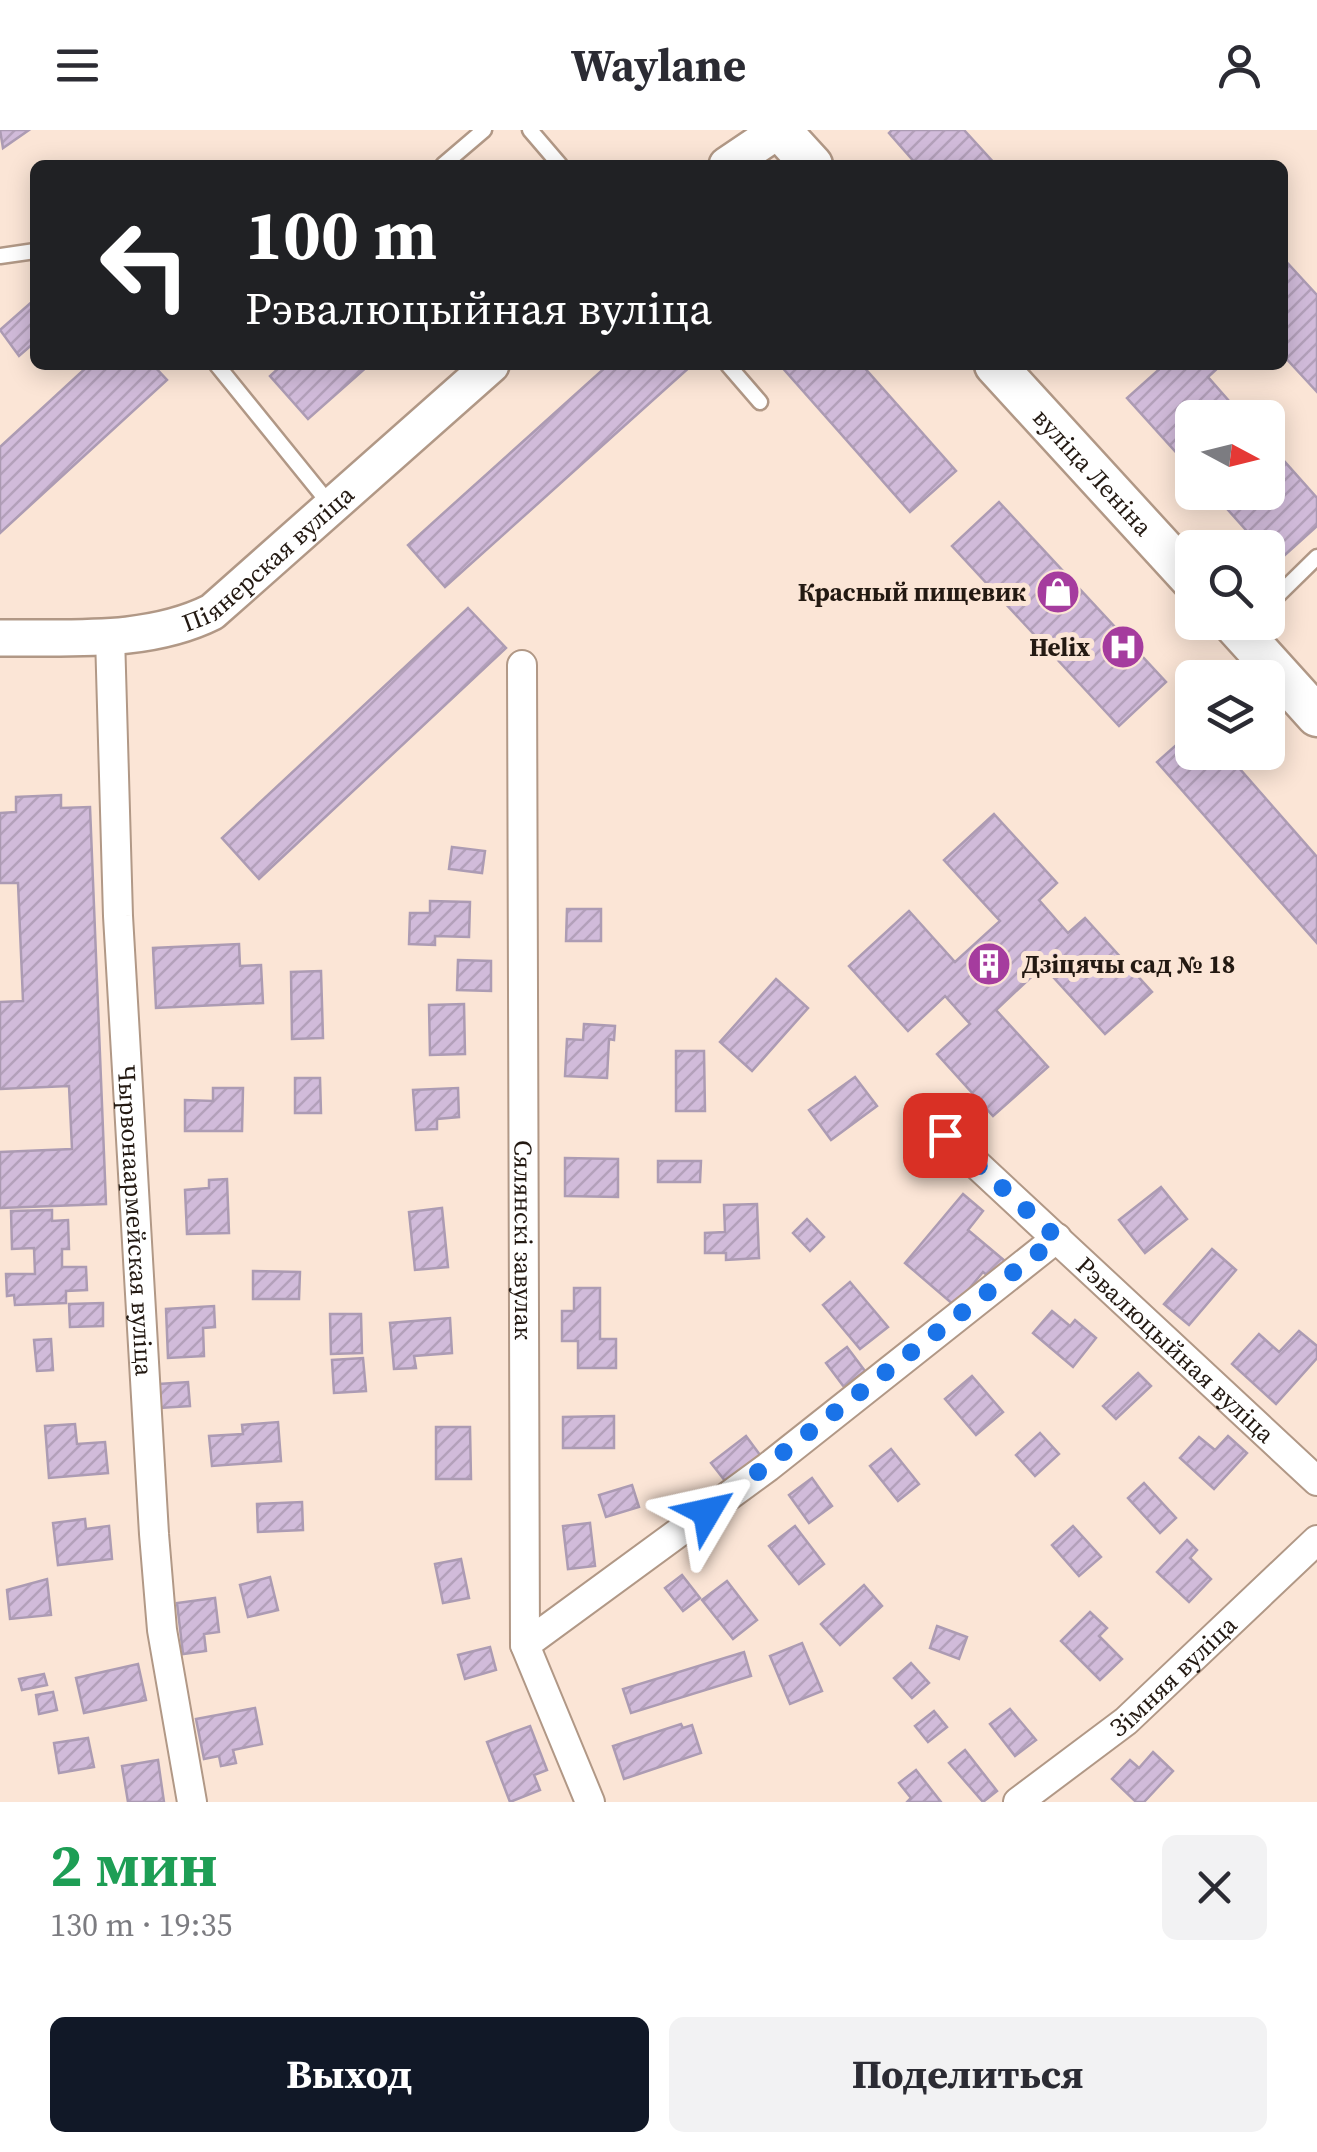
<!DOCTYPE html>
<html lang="ru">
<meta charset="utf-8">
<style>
body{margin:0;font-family:"Source Serif 4",serif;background:#f2f2f3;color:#2b2b33;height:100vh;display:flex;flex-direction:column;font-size:38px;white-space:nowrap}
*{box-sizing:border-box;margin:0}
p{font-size:32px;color:#7c7c81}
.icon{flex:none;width:55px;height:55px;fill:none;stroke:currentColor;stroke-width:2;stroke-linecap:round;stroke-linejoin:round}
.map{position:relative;height:1672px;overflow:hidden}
.details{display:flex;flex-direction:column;background:#fff;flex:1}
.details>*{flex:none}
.banner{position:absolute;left:30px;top:30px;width:1258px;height:210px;border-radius:15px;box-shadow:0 5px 25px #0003;background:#202124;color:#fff;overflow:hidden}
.needle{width:65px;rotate:97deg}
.tools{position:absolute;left:1175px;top:270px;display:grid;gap:20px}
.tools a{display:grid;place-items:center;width:110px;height:110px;border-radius:15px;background:#fff;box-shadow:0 5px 25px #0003;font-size:50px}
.pin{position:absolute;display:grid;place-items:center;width:85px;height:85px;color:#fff;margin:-42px;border-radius:20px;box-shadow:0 5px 15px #0006}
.me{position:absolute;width:110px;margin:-55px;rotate:54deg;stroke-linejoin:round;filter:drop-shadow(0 0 8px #0008)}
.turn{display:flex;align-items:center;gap:35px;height:210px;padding:0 50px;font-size:45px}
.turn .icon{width:130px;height:130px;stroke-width:2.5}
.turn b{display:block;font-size:70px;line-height:85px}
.round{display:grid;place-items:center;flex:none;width:105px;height:105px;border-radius:15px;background:#f2f2f3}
.head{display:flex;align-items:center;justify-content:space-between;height:170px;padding:0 50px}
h1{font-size:60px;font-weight:700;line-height:75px;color:#1e9e55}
.button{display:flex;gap:20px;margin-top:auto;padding:20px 50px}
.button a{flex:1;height:115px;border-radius:15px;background:#111827;color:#fff;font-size:40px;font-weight:700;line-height:115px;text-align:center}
.button a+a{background:#f2f2f3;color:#2b2b33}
header{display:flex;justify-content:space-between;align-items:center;height:130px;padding:0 50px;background:#fff;font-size:45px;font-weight:700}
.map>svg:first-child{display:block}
</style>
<header><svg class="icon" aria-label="menu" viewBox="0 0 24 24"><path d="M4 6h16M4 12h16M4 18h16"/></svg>Waylane<svg class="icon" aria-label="person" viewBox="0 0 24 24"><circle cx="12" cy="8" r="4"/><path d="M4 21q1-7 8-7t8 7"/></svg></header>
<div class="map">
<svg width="1317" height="1672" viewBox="0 0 1317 1672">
<defs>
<pattern id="building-hatch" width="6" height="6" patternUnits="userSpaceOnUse" patternTransform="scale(2.5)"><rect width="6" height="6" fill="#d1bbda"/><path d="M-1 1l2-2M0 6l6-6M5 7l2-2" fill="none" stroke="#b3a0ba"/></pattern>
</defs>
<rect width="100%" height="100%" fill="#fbe5d6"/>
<g fill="url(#building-hatch)" stroke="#ac9bb3" stroke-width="2.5">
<path d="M 0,0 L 29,0 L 3,18 Z"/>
<path d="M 892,0 L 964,0 L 996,35 L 917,35 L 889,3 Z"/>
<path d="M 1282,127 L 1317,165 L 1317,262 L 1282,224 Z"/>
<path d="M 34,170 L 35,212 L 19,226 L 0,200 Z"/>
<path d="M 89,235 L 153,235 L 167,250 L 0,403 L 0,317 Z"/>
<path d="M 282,235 L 369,235 L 308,289 L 270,246 Z"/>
<path d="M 608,235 L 692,235 L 445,457 L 408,415 Z"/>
<path d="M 780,235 L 862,235 L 956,341 L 910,382 Z"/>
<path d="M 1164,235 L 1221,235 L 1208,247 L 1244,288 L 1192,288 L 1192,340 L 1127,268 Z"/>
<path d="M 1268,313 L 1317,368 L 1317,396 L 1276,433 L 1268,418 L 1262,418 L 1212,362 L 1268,362 Z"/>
<path d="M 999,372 L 1166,552 L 1119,596 L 952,416 Z"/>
<path d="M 468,478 L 506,518 L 259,749 L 222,708 Z"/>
<path d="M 1192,601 L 1192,622 L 1225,622 L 1317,727 L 1317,813 L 1157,632 Z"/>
<path d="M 61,665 L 61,678 L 90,677 L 106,1074 L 0,1078 L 0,1022 L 72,1019 L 69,956 L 0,959 L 0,872 L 23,871 L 18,753 L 0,753 L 0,683 L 16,682 L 16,667 Z"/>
<path d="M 994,684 L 1057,753 L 1039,770 L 1068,803 L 1085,788 L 1152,862 L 1105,904 L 1043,836 L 996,880 L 1048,937 L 993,986 L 937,924 L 970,894 L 945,866 L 908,901 L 849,836 L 909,781 L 955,832 L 1000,791 L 944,730 Z"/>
<path d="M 452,717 L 485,721 L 482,743 L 449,739 Z"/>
<path d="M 430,771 L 470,772 L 469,807 L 435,806 L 435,815 L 409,814 L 410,783 L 430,783 Z"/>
<path d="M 567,779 L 601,779 L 601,811 L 566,811 Z"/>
<path d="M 239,814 L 240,836 L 261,835 L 263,873 L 156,878 L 153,818 Z"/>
<path d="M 458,830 L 491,831 L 491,861 L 457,860 Z"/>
<path d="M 321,841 L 323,908 L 292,909 L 291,842 Z"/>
<path d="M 776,849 L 808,878 L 752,941 L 720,912 Z"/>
<path d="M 464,874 L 465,924 L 430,925 L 429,875 Z"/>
<path d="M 584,894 L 615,896 L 614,910 L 609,909 L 607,948 L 565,946 L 567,909 L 583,910 Z"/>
<path d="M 676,921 L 704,921 L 705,981 L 676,981 Z"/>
<path d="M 855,947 L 877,976 L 831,1010 L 809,980 Z"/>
<path d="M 295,948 L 320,948 L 321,983 L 295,983 Z"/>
<path d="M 213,958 L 243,958 L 242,1001 L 185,1001 L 185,970 L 213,971 Z"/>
<path d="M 458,958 L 459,987 L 437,989 L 437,999 L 416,1000 L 413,960 Z"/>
<path d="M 565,1028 L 618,1029 L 618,1067 L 565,1066 Z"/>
<path d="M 658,1031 L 701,1031 L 700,1052 L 658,1052 Z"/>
<path d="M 227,1049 L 229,1103 L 187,1104 L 185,1060 L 209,1058 L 209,1050 Z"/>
<path d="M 1161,1057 L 1187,1089 L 1145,1123 L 1119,1090 Z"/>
<path d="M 963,1064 L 983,1081 L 968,1100 L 1012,1137 L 998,1154 L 983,1142 L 955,1176 L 905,1133 Z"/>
<path d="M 757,1074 L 759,1128 L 726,1130 L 726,1123 L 705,1123 L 705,1103 L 725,1102 L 724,1075 Z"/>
<path d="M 442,1078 L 448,1137 L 415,1140 L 409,1082 Z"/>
<path d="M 52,1080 L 52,1091 L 68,1090 L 69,1119 L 62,1119 L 62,1137 L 86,1137 L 87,1160 L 66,1161 L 66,1173 L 15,1175 L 14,1165 L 7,1166 L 6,1144 L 35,1144 L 34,1118 L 12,1119 L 11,1081 Z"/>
<path d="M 807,1089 L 824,1107 L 810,1121 L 793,1103 Z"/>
<path d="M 1212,1119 L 1236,1140 L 1189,1195 L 1164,1174 Z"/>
<path d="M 253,1141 L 300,1142 L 299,1169 L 253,1169 Z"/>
<path d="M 850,1152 L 888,1197 L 860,1219 L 823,1175 Z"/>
<path d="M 574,1158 L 600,1158 L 600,1209 L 616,1209 L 616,1238 L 578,1238 L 578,1211 L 562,1211 L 562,1181 L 574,1181 Z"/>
<path d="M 103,1173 L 103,1196 L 70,1197 L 69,1174 Z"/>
<path d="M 214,1176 L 215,1197 L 203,1198 L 204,1226 L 168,1228 L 166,1179 Z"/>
<path d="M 1052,1181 L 1070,1196 L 1075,1190 L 1096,1208 L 1073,1237 L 1033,1203 Z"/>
<path d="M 330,1184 L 361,1184 L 362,1223 L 331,1224 Z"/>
<path d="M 450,1188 L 452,1223 L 414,1226 L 416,1238 L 394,1239 L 390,1193 Z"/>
<path d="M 1299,1201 L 1317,1216 L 1317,1228 L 1276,1274 L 1232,1234 L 1259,1204 L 1279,1222 Z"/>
<path d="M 51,1209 L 53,1240 L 37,1241 L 34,1210 Z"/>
<path d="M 847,1217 L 865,1241 L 844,1257 L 826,1233 Z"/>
<path d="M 363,1228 L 366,1261 L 334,1263 L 332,1230 Z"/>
<path d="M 1138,1243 L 1151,1256 L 1116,1289 L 1103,1276 Z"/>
<path d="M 972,1246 L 1003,1282 L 976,1305 L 945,1269 Z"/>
<path d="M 188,1252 L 190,1276 L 160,1278 L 159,1254 Z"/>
<path d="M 614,1286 L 614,1318 L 563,1318 L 563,1287 Z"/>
<path d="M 278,1292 L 281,1331 L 212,1336 L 209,1306 L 243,1304 L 242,1295 Z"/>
<path d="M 75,1294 L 77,1314 L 105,1312 L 108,1343 L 49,1348 L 45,1296 Z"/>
<path d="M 436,1297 L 470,1297 L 471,1349 L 436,1349 Z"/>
<path d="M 1040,1303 L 1059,1324 L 1035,1346 L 1016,1325 Z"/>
<path d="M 746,1306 L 763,1329 L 729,1356 L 711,1333 Z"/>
<path d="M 1228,1306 L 1247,1323 L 1214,1359 L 1180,1328 L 1199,1307 L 1215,1320 Z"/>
<path d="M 891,1319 L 919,1354 L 898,1371 L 870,1336 Z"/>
<path d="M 812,1348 L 832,1376 L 809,1393 L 789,1365 Z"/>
<path d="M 1144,1353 L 1176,1388 L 1160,1403 L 1128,1368 Z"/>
<path d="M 632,1355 L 639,1377 L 606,1387 L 599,1365 Z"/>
<path d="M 302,1372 L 303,1400 L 258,1402 L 257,1374 Z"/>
<path d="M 85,1389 L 86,1399 L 109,1396 L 112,1429 L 58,1435 L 53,1393 Z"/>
<path d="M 590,1393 L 595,1436 L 568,1439 L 563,1396 Z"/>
<path d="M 795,1396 L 824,1434 L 799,1454 L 769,1416 Z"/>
<path d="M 1073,1396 L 1101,1427 L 1079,1446 L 1052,1415 Z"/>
<path d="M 1187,1410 L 1197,1420 L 1190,1428 L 1211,1449 L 1189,1472 L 1157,1442 Z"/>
<path d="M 461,1429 L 469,1468 L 443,1473 L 435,1434 Z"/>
<path d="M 682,1445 L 700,1468 L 683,1481 L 665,1458 Z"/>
<path d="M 270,1447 L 278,1480 L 248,1487 L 240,1455 Z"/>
<path d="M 47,1449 L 51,1485 L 10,1489 L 7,1460 Z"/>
<path d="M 727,1451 L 757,1490 L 733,1509 L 702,1470 Z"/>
<path d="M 864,1455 L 882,1476 L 840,1515 L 821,1494 Z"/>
<path d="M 215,1468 L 219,1502 L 204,1504 L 206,1521 L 183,1524 L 177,1473 Z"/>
<path d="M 1090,1482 L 1107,1498 L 1099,1506 L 1122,1529 L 1100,1550 L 1061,1511 Z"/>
<path d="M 937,1496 L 967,1507 L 959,1529 L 930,1518 Z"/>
<path d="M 802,1513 L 822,1561 L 790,1574 L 770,1526 Z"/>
<path d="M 490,1517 L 496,1540 L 465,1549 L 458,1525 Z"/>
<path d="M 744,1522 L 751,1546 L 631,1583 L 623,1559 Z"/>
<path d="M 911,1533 L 929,1553 L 912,1568 L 894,1548 Z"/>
<path d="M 138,1534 L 146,1570 L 84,1583 L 76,1548 Z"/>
<path d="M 44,1544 L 47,1555 L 22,1560 L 19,1549 Z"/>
<path d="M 53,1562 L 57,1580 L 39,1584 L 36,1565 Z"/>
<path d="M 255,1578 L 262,1614 L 233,1620 L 236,1633 L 221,1636 L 219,1626 L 204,1629 L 196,1589 Z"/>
<path d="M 1010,1579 L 1036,1610 L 1015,1626 L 990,1594 Z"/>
<path d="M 934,1581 L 947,1597 L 928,1612 L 915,1596 Z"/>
<path d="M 681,1594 L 683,1598 L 692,1595 L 701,1623 L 624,1649 L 613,1616 Z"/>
<path d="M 530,1596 L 547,1640 L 534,1645 L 540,1660 L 510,1672 L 487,1612 Z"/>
<path d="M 88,1608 L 94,1637 L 59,1643 L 54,1613 Z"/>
<path d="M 965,1620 L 997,1661 L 983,1672 L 949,1633 Z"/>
<path d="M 1153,1622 L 1173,1641 L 1144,1672 L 1136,1672 L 1112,1649 L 1130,1630 L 1139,1638 Z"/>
<path d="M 158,1630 L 164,1672 L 128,1672 L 122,1636 Z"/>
<path d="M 916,1640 L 941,1672 L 907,1672 L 911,1668 L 899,1653 Z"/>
</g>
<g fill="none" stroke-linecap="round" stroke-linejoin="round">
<defs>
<g id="service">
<path d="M 530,0 L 560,35"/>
<path d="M 443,35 L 484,0"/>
<path d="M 0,126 L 35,121"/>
<path d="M 217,235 L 332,377"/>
<path d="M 728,235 L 760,272"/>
<path d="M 1268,475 L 1317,427"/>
</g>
<g id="minor">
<path id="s1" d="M 110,506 L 118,786 L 154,1404 L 162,1500 L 192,1672"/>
<path id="s2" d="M 522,535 L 525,1515 L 590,1672"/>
<path id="s3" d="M 945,1005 L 1317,1351"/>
<path d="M 525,1515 L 768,1337 L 1057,1108"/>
<path id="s4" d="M 1018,1672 L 1126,1591 L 1317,1410"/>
</g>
<g id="tertiary">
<path d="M 727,35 L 779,0"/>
<path id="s5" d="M 0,508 C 71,507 148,514 212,482 L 491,235"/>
</g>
<g id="secondary">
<path d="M 780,0 L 812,35"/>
<path id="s6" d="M 995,235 L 1192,450"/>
<path d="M 1232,492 L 1317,586"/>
</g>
</defs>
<use href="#service" stroke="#b19886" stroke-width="19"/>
<use href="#minor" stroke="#b19886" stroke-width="32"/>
<use href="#tertiary" stroke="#b19886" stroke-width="40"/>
<use href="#secondary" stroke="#b19886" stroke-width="45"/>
<use href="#service" stroke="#fff" stroke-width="14"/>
<use href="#minor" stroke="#fff" stroke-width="28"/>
<use href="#tertiary" stroke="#fff" stroke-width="35"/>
<use href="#secondary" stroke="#fff" stroke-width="40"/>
</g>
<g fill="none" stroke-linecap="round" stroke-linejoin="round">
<path stroke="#1a73e8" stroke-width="18" stroke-dasharray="0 32.4" d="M 707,1382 L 1057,1108 L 945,1005"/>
</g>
<defs>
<symbol id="shop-disc" viewBox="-11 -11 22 22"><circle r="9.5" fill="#a53c9e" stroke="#fbe5d6"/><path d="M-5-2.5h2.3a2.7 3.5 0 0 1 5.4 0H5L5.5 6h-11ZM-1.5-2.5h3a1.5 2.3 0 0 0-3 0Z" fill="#fff"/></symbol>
<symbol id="hospital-disc" viewBox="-11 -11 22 22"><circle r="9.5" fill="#a53c9e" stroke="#fbe5d6"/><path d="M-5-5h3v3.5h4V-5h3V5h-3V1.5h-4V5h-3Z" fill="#fff"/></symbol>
<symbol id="building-disc" viewBox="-11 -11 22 22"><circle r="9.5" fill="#a53c9e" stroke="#fbe5d6"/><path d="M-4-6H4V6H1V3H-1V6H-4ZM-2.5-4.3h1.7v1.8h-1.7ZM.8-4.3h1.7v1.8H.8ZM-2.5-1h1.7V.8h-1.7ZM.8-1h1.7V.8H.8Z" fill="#fff"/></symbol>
</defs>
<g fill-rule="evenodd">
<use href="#shop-disc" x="1033" y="437" width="50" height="50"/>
<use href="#hospital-disc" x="1098" y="492" width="50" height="50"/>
<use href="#building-disc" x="964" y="809" width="50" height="50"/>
</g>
<g text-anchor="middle" stroke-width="10" stroke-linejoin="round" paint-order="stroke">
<g font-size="25" fill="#231912" stroke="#fbe5d6">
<text dy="9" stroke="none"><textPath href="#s6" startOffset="145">вуліца Леніна</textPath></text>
<text dy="9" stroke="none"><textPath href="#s5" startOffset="292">Піянерская вуліца</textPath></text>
<text dy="9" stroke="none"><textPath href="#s1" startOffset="585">Чырвонаармейская вуліца</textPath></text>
<text dy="9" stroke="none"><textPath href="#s2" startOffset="575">Сялянскі завулак</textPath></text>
<text dy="9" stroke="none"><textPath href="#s3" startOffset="315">Рэвалюцыйная вуліца</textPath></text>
<text dy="9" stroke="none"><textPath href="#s4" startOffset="200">Зімняя вуліца</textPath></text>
</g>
<g font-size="25" font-weight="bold" fill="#231912" stroke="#fbe5d6" text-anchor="end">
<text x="1026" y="471">Красный пищевик</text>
<text x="1090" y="526">Helix</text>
<text x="1022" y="843" text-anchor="start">Дзіцячы сад № 18</text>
</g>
</g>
</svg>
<div class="tools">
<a><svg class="needle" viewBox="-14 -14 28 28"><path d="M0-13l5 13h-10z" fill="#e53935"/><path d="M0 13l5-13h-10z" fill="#7c7c81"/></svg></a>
<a><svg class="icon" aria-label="search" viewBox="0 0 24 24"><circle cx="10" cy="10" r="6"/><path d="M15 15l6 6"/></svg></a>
<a><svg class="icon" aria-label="layers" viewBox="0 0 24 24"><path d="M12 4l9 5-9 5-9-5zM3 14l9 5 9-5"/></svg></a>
</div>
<div class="pin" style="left:945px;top:1005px;background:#d93025"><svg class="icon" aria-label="arrive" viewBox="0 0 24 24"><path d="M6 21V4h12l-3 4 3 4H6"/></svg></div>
<svg class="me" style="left:707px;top:1382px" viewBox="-20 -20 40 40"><path d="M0-17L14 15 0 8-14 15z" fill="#1a73e8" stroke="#fff" stroke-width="4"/></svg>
<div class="banner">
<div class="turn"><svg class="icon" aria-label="left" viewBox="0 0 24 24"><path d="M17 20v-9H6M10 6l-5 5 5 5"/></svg><div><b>100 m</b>Рэвалюцыйная вуліца</div></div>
</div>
</div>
<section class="details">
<div class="head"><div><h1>2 мин</h1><p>130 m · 19:35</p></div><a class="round"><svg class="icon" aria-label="close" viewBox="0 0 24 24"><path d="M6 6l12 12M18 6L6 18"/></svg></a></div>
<div class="button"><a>Выход</a><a>Поделиться</a></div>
</section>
